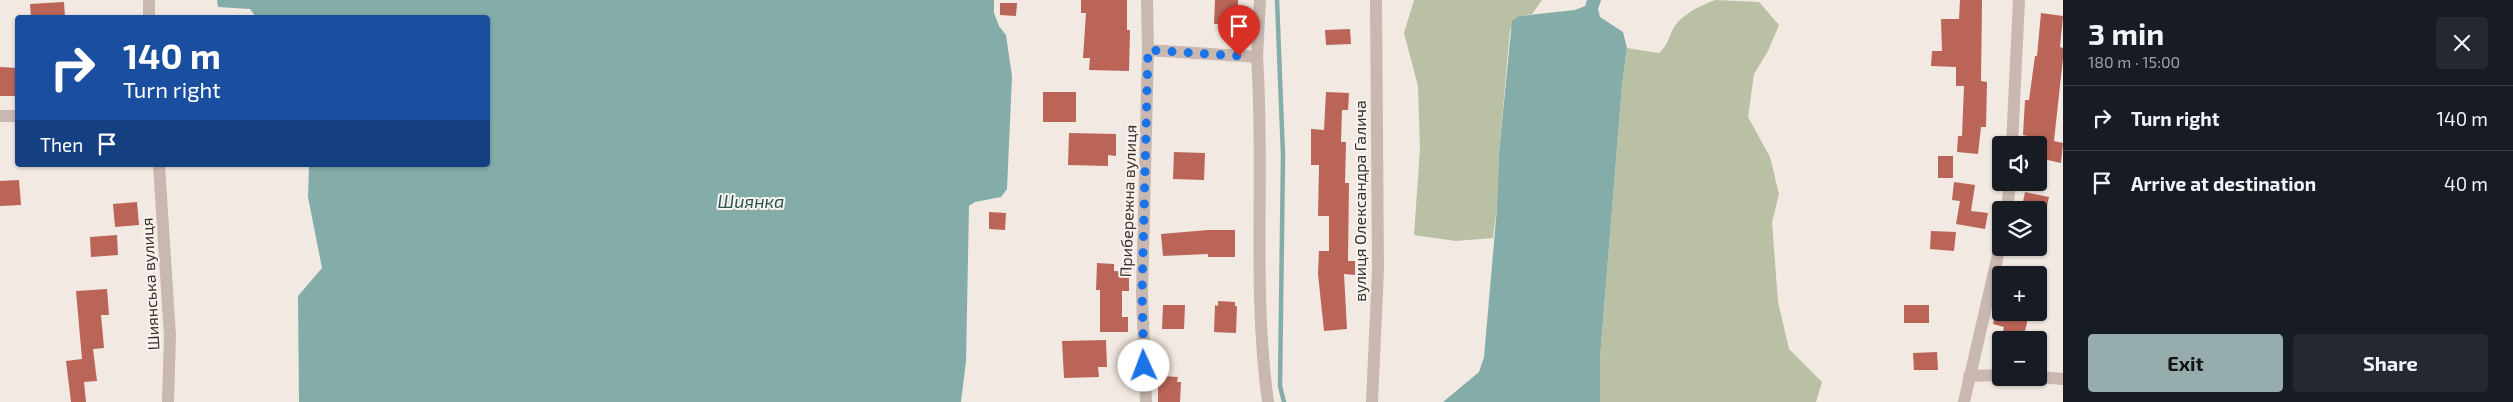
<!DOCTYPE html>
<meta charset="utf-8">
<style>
body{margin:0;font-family:"Exo 2",sans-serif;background:#242831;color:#f1f3f6;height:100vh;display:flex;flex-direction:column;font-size:19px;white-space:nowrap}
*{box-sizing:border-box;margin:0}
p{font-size:16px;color:#9ea1a6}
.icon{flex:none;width:28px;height:28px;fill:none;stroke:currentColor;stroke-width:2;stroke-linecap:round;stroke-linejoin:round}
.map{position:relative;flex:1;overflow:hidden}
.drawer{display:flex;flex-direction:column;background:#171b24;width:450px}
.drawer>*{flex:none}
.guide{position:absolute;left:15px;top:15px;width:475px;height:152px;border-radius:5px;box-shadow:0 1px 4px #0004;background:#1a4fa0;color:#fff;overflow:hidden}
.controls{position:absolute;left:1992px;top:136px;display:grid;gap:10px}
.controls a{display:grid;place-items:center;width:55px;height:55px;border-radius:5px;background:#171b24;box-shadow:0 1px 4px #0004;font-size:25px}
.pin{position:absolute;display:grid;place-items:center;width:42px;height:42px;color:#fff;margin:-51px -21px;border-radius:50% 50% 50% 0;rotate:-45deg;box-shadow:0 0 5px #0007}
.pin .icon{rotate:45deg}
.me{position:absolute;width:55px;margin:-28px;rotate:358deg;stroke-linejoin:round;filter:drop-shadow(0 0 4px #0008)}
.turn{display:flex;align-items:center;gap:18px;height:105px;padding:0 25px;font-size:22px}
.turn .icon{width:65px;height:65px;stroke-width:2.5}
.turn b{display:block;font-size:35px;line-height:42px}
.then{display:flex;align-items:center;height:48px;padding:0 25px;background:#0003;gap:10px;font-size:19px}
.round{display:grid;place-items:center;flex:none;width:52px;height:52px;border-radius:5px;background:#242831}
.overview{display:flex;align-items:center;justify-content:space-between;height:85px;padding:0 25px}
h1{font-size:30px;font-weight:700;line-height:38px}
.button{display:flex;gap:10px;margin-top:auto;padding:10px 25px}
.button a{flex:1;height:58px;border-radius:5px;background:#96acad;color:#111;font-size:20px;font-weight:700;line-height:58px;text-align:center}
.button a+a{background:#242831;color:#f1f3f6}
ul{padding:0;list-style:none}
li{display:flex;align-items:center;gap:15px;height:65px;padding:0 25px;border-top:1px solid #363941}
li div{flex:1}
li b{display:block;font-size:19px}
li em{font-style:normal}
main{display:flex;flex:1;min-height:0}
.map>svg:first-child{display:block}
</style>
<main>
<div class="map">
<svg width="2063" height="402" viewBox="0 0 2063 402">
<rect width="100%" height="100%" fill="#f2e9e2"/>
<g fill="#b9c0a3">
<path d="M 1414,0 L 1542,0 L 1532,14 L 1519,16 L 1510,30 L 1499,153 L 1497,208 L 1493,238 L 1456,241 L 1414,235 L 1420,149 L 1418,86 L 1404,33 Z"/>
<path d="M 1715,0 L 1759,2 L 1779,25 L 1768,51 L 1754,74 L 1748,117 L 1770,157 L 1779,194 L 1772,222 L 1778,302 L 1789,349 L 1822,382 L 1816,402 L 1600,402 L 1600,358 L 1622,85 L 1627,48 L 1659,53 C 1670,44 1669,32 1677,23 C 1687,12 1702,5 1715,0 Z"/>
</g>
<g fill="#84aca9">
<path d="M 217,0 L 994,0 L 994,13 L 999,26 L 1006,35 L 1012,76 L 1007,189 L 1001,197 L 975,202 L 969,206 L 966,361 L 961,402 L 299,402 L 298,296 L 322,268 L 308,197 L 309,165 L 488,165 L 488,18 L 256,17 L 250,9 L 218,7 Z"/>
<path d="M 1587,0 L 1601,0 L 1598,9 L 1600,17 L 1623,32 L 1627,48 L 1622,85 L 1600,358 L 1600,402 L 1443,402 L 1479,372 L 1484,357 L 1497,208 L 1499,153 L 1512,21 L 1519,16 L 1575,10 L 1585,6 Z"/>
</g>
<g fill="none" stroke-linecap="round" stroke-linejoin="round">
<path stroke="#84aca9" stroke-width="4.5" d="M 1277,0 L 1283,155 L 1280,386 L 1284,402"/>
</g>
<g fill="#ba6558">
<path d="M 1081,0 L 1127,0 L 1127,30 L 1130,30 L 1129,71 L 1089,70 L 1090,58 L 1083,58 L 1086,13 L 1081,13 Z"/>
<path d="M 1215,0 L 1238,0 L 1238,24 L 1214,24 Z"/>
<path d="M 1960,0 L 1982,0 L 1981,81 L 1987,82 L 1986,127 L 1981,127 L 1978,154 L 1957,152 L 1958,136 L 1962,136 L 1964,86 L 1956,86 L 1956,67 L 1931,66 L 1932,51 L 1942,51 L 1941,19 L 1959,19 Z"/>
<path d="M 64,2 L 65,18 L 31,18 L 30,4 Z"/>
<path d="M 1000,3 L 1017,3 L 1016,16 L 1000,15 Z"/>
<path d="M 2041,13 L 2063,16 L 2060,47 L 2063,48 L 2063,58 L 2054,141 L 2063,143 L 2061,163 L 2039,158 L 2039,145 L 2036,145 L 2038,138 L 2023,135 L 2025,100 L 2029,100 L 2035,56 L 2037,56 Z"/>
<path d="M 1350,29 L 1351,44 L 1326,45 L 1325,30 Z"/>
<path d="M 0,67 L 18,68 L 18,96 L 0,96 Z"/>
<rect x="1043" y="92" width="33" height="30"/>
<path d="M 1326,92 L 1349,93 L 1348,110 L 1342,110 L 1341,142 L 1346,142 L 1345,183 L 1349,183 L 1348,261 L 1355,261 L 1355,275 L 1344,274 L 1347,329 L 1324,331 L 1318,274 L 1319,251 L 1329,251 L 1329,216 L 1318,216 L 1319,165 L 1311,165 L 1311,129 L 1324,130 Z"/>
<path d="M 1069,133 L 1116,134 L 1116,156 L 1108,155 L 1108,166 L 1068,165 Z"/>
<path d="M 1174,152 L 1205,153 L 1204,180 L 1173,179 Z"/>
<rect x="1938" y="156" width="15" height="22"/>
<path d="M 19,180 L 21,205 L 0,206 L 0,181 Z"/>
<path d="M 1954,182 L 1975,185 L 1971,211 L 1988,213 L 1985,229 L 1956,224 L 1960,201 L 1952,200 Z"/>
<path d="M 2025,192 L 2049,197 L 2046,211 L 2022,206 Z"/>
<path d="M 137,202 L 139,225 L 115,227 L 113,204 Z"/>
<path d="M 989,212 L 1006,213 L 1005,230 L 989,229 Z"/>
<path d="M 1208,230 L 1235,230 L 1235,257 L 1208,257 L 1208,254 L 1163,256 L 1161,234 Z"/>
<path d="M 1931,231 L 1956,232 L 1954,251 L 1930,249 Z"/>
<path d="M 117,235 L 118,255 L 91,257 L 90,237 Z"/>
<path d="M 1097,263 L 1114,264 L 1114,271 L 1129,272 L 1129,291 L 1122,291 L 1122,317 L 1128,317 L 1128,332 L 1100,332 L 1100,290 L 1096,290 Z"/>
<path d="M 107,289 L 109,315 L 101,315 L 104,348 L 93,349 L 97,381 L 84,382 L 86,402 L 71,402 L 66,361 L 82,359 L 76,291 Z"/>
<path d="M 1218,301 L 1235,302 L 1235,306 L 1237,306 L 1236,333 L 1214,332 L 1215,305 L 1218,306 Z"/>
<path d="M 1163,305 L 1185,305 L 1184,329 L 1162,329 Z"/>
<rect x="1904" y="305" width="25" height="18"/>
<path d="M 1996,311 L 2028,318 L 2023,340 L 2001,340 L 2004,327 L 1993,324 Z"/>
<path d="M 1106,340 L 1107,367 L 1098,367 L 1099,377 L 1064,378 L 1062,341 Z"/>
<path d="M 1937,352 L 1938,370 L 1914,370 L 1913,353 Z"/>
<path d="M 1162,376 L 1178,377 L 1177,382 L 1181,382 L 1180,402 L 1158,402 L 1158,381 L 1161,381 Z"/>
</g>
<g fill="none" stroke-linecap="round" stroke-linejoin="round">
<g stroke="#c9b8af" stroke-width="12">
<path d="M 149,0 L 149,18"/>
<path d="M 1148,50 L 1257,57 C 1265,171 1252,288 1268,402"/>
<path d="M 1257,57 L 1260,0"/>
<path d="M 0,116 L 18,116"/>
<path d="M 2012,145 L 2019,0"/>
<path d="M 159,165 L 170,336 L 168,402"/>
<path d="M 2007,210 L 2010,182"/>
<path d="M 1969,376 L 2001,375"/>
<path d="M 2039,377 L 2063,379"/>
<path d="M 1146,402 L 1142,294 L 1148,50 L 1147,0"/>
<path d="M 1372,402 L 1378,269 L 1376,0"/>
<path d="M 1964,402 L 2001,242"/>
</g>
</g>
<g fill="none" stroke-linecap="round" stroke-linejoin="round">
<path stroke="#1a73e8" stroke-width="9" stroke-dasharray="0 16.2" d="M 1144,366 L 1142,294 L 1148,50 L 1239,56"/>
</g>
<g text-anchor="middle" stroke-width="4" stroke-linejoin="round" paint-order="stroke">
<g font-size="16" fill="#392f2c" stroke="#f9f3ef">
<text transform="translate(1128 201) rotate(-88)" y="6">Прибережна вулиця</text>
<text transform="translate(1360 201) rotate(-90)" y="6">вулиця Олександра Галича</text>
<text transform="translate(150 284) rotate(-93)" y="6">Шиянська вулиця</text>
</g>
<g font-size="18" font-style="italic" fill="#265654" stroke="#f9f3ef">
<text x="751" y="208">Шиянка</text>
</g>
</g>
</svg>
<div class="controls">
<a><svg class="icon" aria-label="sound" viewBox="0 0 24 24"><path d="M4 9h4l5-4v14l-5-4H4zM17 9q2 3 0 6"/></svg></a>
<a><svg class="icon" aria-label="layers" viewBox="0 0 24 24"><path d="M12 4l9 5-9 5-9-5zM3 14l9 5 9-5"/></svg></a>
<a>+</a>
<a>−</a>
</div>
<div class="pin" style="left:1239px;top:56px;background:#d93025"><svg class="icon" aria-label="arrive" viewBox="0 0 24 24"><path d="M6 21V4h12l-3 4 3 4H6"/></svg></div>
<svg class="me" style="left:1144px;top:366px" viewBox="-20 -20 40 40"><circle r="19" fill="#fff"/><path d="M0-13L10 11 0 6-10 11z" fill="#1a73e8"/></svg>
<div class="guide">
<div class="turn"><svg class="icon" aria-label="right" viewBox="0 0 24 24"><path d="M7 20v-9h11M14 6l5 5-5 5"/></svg><div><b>140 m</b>Turn right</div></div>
<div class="then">Then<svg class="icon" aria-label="arrive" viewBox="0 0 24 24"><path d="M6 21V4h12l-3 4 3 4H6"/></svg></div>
</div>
</div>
<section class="drawer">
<div class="overview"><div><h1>3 min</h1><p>180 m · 15:00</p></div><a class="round"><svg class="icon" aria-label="close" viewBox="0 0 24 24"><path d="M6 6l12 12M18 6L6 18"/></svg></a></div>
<ul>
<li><svg class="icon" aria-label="right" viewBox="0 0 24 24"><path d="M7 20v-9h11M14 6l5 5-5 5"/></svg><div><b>Turn right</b></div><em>140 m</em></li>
<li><svg class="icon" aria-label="arrive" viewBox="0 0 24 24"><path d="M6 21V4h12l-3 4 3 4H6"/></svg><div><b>Arrive at destination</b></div><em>40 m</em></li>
</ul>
<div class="button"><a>Exit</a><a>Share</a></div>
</section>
</main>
